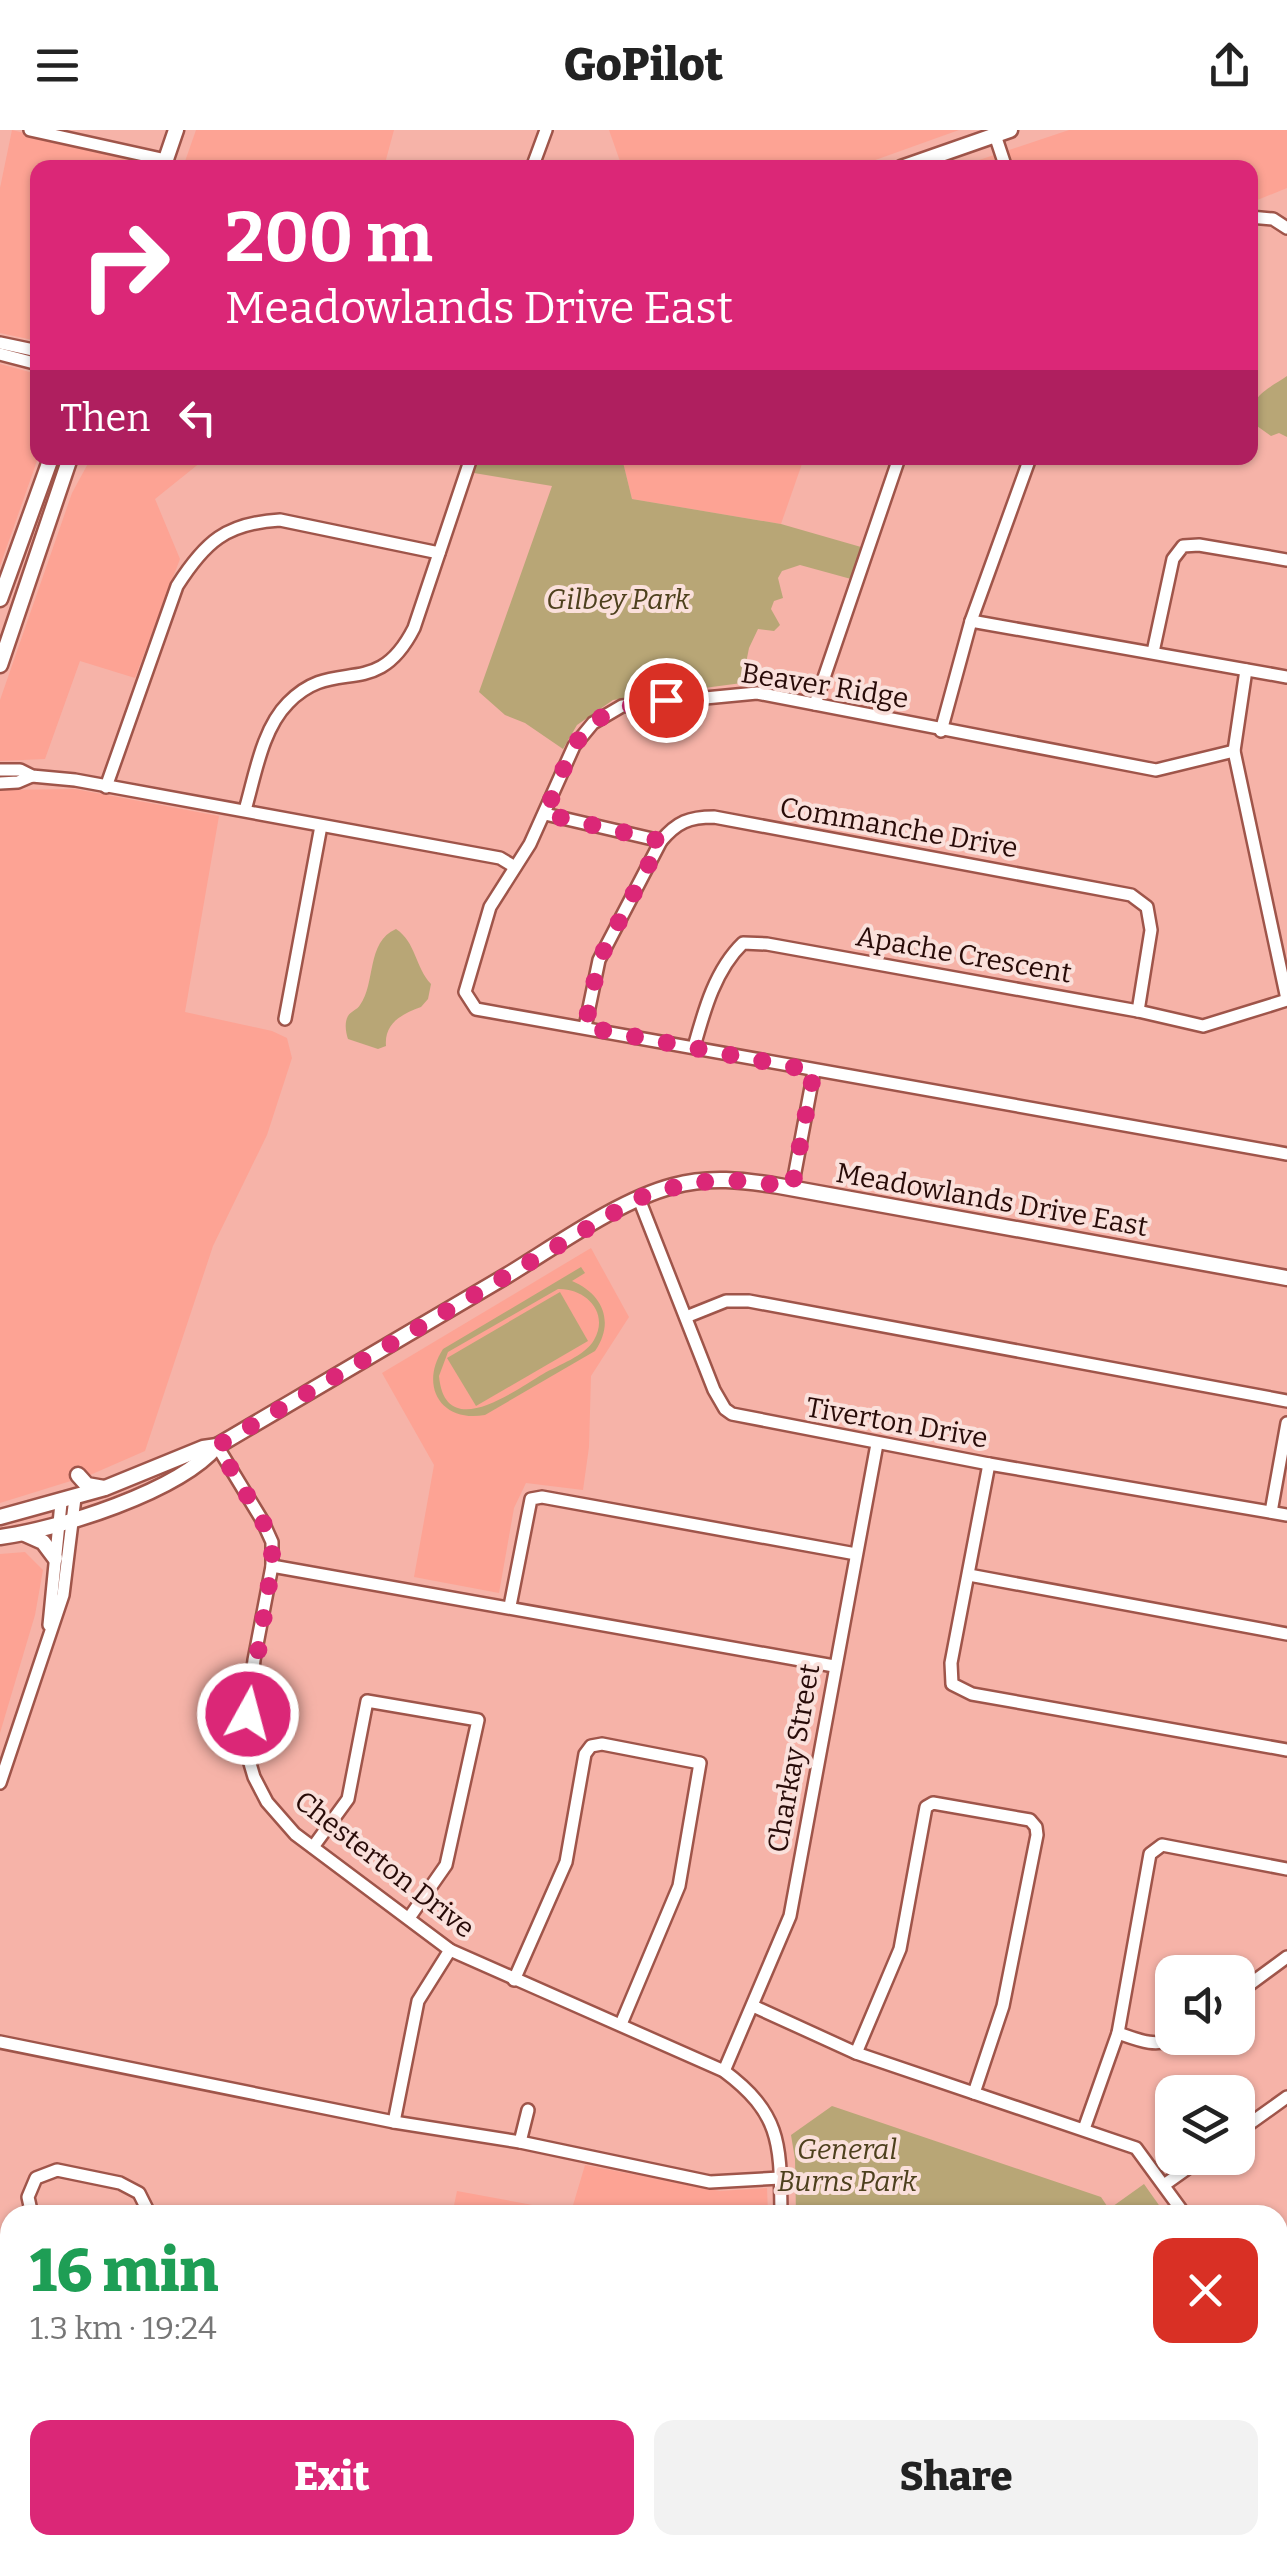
<!DOCTYPE html>
<meta charset="utf-8">
<style>
body{margin:0;font-family:Bitter,serif;background:#f2f2f2;color:#222;height:100vh;display:flex;flex-direction:column;font-size:38px;white-space:nowrap}
*{box-sizing:border-box;margin:0}
p{font-size:32px;color:#767676}
.icon{flex:none;width:55px;height:55px;fill:none;stroke:currentColor;stroke-width:2;stroke-linecap:round;stroke-linejoin:round}
.map{position:relative;flex:1;overflow:hidden}
.details{position:absolute;left:0px;top:2075px;width:1288px;height:350px;display:flex;flex-direction:column;background:#fff;border-radius:30px 30px 0 0;box-shadow:0 2px 8px #0004}
.details>*{flex:none}
.banner{position:absolute;left:30px;top:30px;width:1228px;height:305px;border-radius:20px;box-shadow:0 2px 8px #0004;background:#db2777;color:#fff;overflow:hidden}
.controls{position:absolute;left:1155px;top:1825px;display:grid;gap:20px}
.controls a{display:grid;place-items:center;width:100px;height:100px;border-radius:20px;background:#fff;box-shadow:0 2px 8px #0004;font-size:50px}
.pin{position:absolute;display:grid;place-items:center;width:85px;height:85px;color:#fff;margin:-42px;border:5px solid #fff;border-radius:50%;box-shadow:0 2px 10px #0007}
.me{position:absolute;width:110px;margin:-55px;rotate:7deg;stroke-linejoin:round;filter:drop-shadow(0 0 8px #0008)}
.turn{display:flex;align-items:center;gap:35px;height:210px;padding:0 30px;font-size:45px}
.turn .icon{width:130px;height:130px;stroke-width:2.5}
.turn b{display:block;font-size:70px;line-height:85px}
.then{display:flex;align-items:center;height:95px;padding:0 30px;background:#0003;gap:20px;font-size:38px}
.round{display:grid;place-items:center;flex:none;width:105px;height:105px;border-radius:20px;background:#f2f2f2}
.summary{display:flex;align-items:center;justify-content:space-between;height:170px;padding:0 30px}
h1{font-size:60px;font-weight:800;line-height:75px;color:#1e9e55}
.cta{display:flex;gap:20px;margin-top:auto;padding:20px 30px}
.cta a{flex:1;height:115px;border-radius:20px;background:#db2777;color:#fff;font-size:40px;font-weight:800;line-height:115px;text-align:center}
.cta a+a{background:#f2f2f2;color:#222}
header{display:flex;justify-content:space-between;align-items:center;height:130px;padding:0 30px;background:#fff;font-size:45px;font-weight:800}
.map>svg:first-child{display:block}
</style>
<header><svg class="icon" aria-label="menu" viewBox="0 0 24 24"><path d="M4 6h16M4 12h16M4 18h16"/></svg>GoPilot<svg class="icon" aria-label="share" viewBox="0 0 24 24"><path d="M12 15V3M7 8l5-5 5 5M5 13v7h14v-7"/></svg></header>
<div class="map">
<svg width="1287" height="2425" viewBox="0 0 1287 2425">
<rect width="100%" height="100%" fill="#f6b3a8"/>
<g fill="#fda394">
<path d="M 12,0 L 134,30 L 140,37 L 38,38 L 37,211 L 0,203 L 0,58 Z"/>
<path d="M 196,0 L 394,0 L 384,37 L 183,37 Z"/>
<path d="M 609,0 L 959,0 L 853,38 L 622,37 Z"/>
<path d="M 1069,0 L 1287,0 L 1287,58 L 1250,73 L 1250,38 L 955,38 Z"/>
<path d="M 0,234 L 37,244 L 38,328 L 0,436 Z"/>
<path d="M 91,328 L 206,328 L 155,369 L 180,429 L 135,548 L 80,531 L 45,629 L 0,631 L 0,570 L 72,363 Z"/>
<path d="M 622,328 L 804,328 L 781,394 L 632,369 Z"/>
<path d="M 75,659 L 219,686 L 185,882 L 272,901 L 287,908 L 292,928 L 267,1005 L 213,1116 L 145,1321 L 90,1345 L 0,1373 L 0,660 Z"/>
<path d="M 591,1118 L 629,1187 L 591,1246 L 589,1317 L 583,1360 L 526,1353 L 514,1378 L 499,1463 L 414,1447 L 434,1335 L 382,1243 Z"/>
<path d="M 25,1422 L 43,1440 L 35,1485 L 0,1603 L 0,1424 Z"/>
<path d="M 585,2035 L 720,2061 L 767,2058 L 768,2085 L 452,2085 L 457,2061 L 571,2082 Z"/>
</g>
<g fill="#b8a676" fill-rule="evenodd">
<path d="M 1287,246 L 1287,307 L 1279,303 L 1271,306 L 1250,291 C 1250,265 1268,259 1287,246 Z"/>
<path d="M 476,328 L 622,328 L 632,369 L 781,394 L 861,417 L 851,449 L 800,435 L 782,441 L 778,448 L 783,468 L 774,471 L 771,479 L 780,495 L 774,501 L 758,499 L 749,518 L 742,553 L 613,570 L 577,595 L 563,619 L 525,593 L 505,585 L 479,562 L 552,356 L 474,343 Z"/>
<path d="M 396,799 C 416,812 415,837 431,854 L 428,869 L 421,877 C 402,884 384,893 386,916 L 378,919 L 348,909 C 346,903 344,893 348,886 C 351,881 357,880 360,875 C 376,853 366,812 396,799 Z"/>
<path d="M 581,1137 L 585,1143 L 572,1151 C 603,1164 615,1192 595,1221 L 485,1285 C 441,1293 419,1256 443,1219 ZM 558,1159 C 585,1158 610,1182 594,1210 C 585,1226 558,1235 543,1244 C 514,1261 445,1313 439,1246 L 448,1222 Z"/>
<path d="M 560,1162 L 588,1211 L 476,1276 L 447,1228 Z"/>
<path d="M 832,1976 L 1101,2067 L 1109,2079 L 1144,2054 L 1161,2078 L 1150,2085 L 796,2085 L 795,2029 L 791,2005 Z"/>
<path d="M 362,2415 L 546,2415 L 544,2425 L 359,2425 Z"/>
<path d="M 834,2415 L 1004,2415 L 1003,2422 L 976,2419 L 942,2425 L 836,2425 Z"/>
</g>
<g fill="none" stroke-linecap="round" stroke-linejoin="round">
<defs>
<g id="minor">
<path d="M 30,0 L 166,30"/>
<path d="M 995,5 L 1006,38"/>
<path d="M 532,38 L 546,0"/>
<path d="M 1250,87 L 1273,89 L 1287,98"/>
<path d="M 0,213 L 38,221"/>
<path d="M 0,224 L 38,234"/>
<path d="M 971,491 L 1287,547"/>
<path d="M 1153,522 L 1173,429 L 1183,416 L 1199,415 L 1287,430"/>
<path d="M 1246,540 L 1234,621 L 1287,869"/>
<path d="M 815,574 L 899,328"/>
<path d="M 941,601 L 971,491 L 1030,328"/>
<path d="M 1234,621 L 1156,640 L 757,563 L 622,576 L 593,593 L 574,616 L 530,714 L 490,777 L 465,862 L 476,879 L 1287,1024"/>
<path d="M 0,640 L 20,640 L 32,646 L 75,650 L 500,728 L 515,737"/>
<path d="M 0,653 L 18,652 L 32,646"/>
<path d="M 106,657 L 177,456 C 205,412 226,393 280,390 L 439,423"/>
<path d="M 245,680 C 255,646 262,599 288,573 C 335,524 376,573 414,498 L 471,328"/>
<path d="M 545,684 L 661,711"/>
<path d="M 285,889 L 321,696"/>
<path d="M 585,897 L 599,830 L 661,711 C 677,692 689,687 714,687 L 1131,765 L 1147,777 L 1151,800 L 1138,881"/>
<path d="M 694,917 C 704,881 715,840 743,813 L 767,814 L 1138,881 L 1203,896 L 1287,870"/>
<path d="M 792,1058 L 814,941"/>
<path d="M 639,1069 L 714,1260 L 725,1279 L 732,1284 L 989,1334 L 1287,1385"/>
<path d="M 686,1187 L 726,1171 L 749,1171 L 1287,1271"/>
<path d="M 217,1316 L 262,1390 L 272,1412 L 272,1436 L 254,1530 L 246,1602 L 246,1620 L 254,1647 L 267,1672 L 295,1704 L 450,1820 L 724,1941 C 783,1985 780,2016 781,2085"/>
<path d="M 989,1334 L 951,1533 L 952,1554 L 972,1564 L 1287,1620"/>
<path d="M 1271,1382 L 1287,1293"/>
<path d="M 272,1436 L 834,1536"/>
<path d="M 969,1445 L 1287,1504"/>
<path d="M 510,1476 L 531,1369 L 542,1367 L 856,1424"/>
<path d="M 49,1495 L 61,1373"/>
<path d="M 0,1653 L 63,1465 L 75,1368"/>
<path d="M 313,1717 L 348,1669 L 367,1571 L 478,1590 L 446,1735 L 409,1788"/>
<path d="M 514,1850 L 566,1732 L 585,1624 L 591,1616 L 602,1614 L 700,1633 L 679,1756 L 621,1894"/>
<path d="M 1238,1863 L 1287,1827"/>
<path d="M 753,1876 L 856,1923 L 1136,2018 L 1185,2085"/>
<path d="M 1118,1903 C 1138,1910 1156,1918 1175,1908"/>
<path d="M 0,1912 L 394,1992 L 520,2012 L 710,2052 L 780,2048"/>
<path d="M 856,1923 L 900,1819 L 926,1677 L 933,1673 L 1030,1690 L 1036,1697 L 1037,1705 L 1003,1876 L 974,1963"/>
<path d="M 724,1941 L 790,1786 L 877,1314"/>
<path d="M 394,1992 L 418,1871 L 450,1820"/>
<path d="M 1084,1999 L 1118,1903 L 1150,1724 L 1162,1715 L 1287,1739"/>
<path d="M 1238,2002 L 1287,1967"/>
<path d="M 520,2012 L 528,1980"/>
<path d="M 1164,2055 L 1202,2028"/>
<path d="M 32,2085 L 28,2067 L 36,2048 L 57,2040 L 120,2053 L 139,2063 L 150,2085"/>
<path d="M 1278,2334 L 1287,2335"/>
<path d="M 56,2415 L 107,2425"/>
<path d="M 821,2415 L 823,2425"/>
<path d="M 0,2416 L 10,2415"/>
<path d="M 173,2425 L 175,2415"/>
<path d="M 291,2425 L 293,2415"/>
<path d="M 658,2425 L 685,2425"/>
</g>
<g id="major">
<path d="M 163,38 L 176,0"/>
<path d="M 901,38 L 1010,0"/>
<path d="M 0,469 L 51,328"/>
<path d="M 0,535 L 70,328"/>
<path d="M 78,1345 L 87,1355 L 104,1358"/>
<path d="M 0,1387 L 105,1358 L 203,1318 L 217,1316"/>
<path d="M 25,1404 L 43,1412 L 55,1428"/>
<path d="M 0,1407 C 59,1399 178,1362 217,1316 C 313,1259 410,1203 506,1146 C 554,1117 619,1070 673,1056 C 709,1046 743,1050 779,1056 L 1287,1148"/>
</g>
</defs>
<use href="#minor" stroke="#9f554a" stroke-width="16"/>
<use href="#major" stroke="#9f554a" stroke-width="19"/>
<use href="#minor" stroke="#fff" stroke-width="11"/>
<use href="#major" stroke="#fff" stroke-width="14"/>
</g>
<g fill="none" stroke-linecap="round" stroke-linejoin="round">
<path stroke="#db2777" stroke-width="18" stroke-dasharray="0 32.4" d="M 248,1584 L 272,1436 L 272,1412 L 262,1390 L 217,1316 L 639,1068 C 696,1048 733,1046 792,1058 L 814,941 L 585,897 L 599,830 L 661,711 L 545,684 C 577,610 576,579 666,570"/>
</g>
<g text-anchor="middle" stroke-width="8" stroke-linejoin="round" paint-order="stroke">
<g font-size="28" font-style="italic" fill="#4d401d" stroke="#fae0db">
<text x="618" y="479">Gilbey Park</text>
<text x="847" y="2029">General<tspan x="847" dy="32">Burns Park</tspan></text>
</g>
<g font-size="28" fill="#280b08" stroke="#fae0db">
<text transform="translate(825 555) rotate(9)" y="10">Beaver Ridge</text>
<text transform="translate(899 697) rotate(10)" y="10">Commanche Drive</text>
<text transform="translate(964 824) rotate(10)" y="10">Apache Crescent</text>
<text transform="translate(992 1069) rotate(10)" y="10">Meadowlands Drive East</text>
<text transform="translate(897 1292) rotate(10)" y="10">Tiverton Drive</text>
<text transform="translate(793 1628) rotate(-80)" y="10">Charkay Street</text>
<text transform="translate(385 1734) rotate(38)" y="10">Chesterton Drive</text>
</g>
</g>
</svg>
<div class="controls">
<a><svg class="icon" aria-label="sound" viewBox="0 0 24 24"><path d="M4 9h4l5-4v14l-5-4H4zM17 9q2 3 0 6"/></svg></a>
<a><svg class="icon" aria-label="layers" viewBox="0 0 24 24"><path d="M12 4l9 5-9 5-9-5zM3 14l9 5 9-5"/></svg></a>
</div>
<div class="pin" style="left:666px;top:570px;background:#d93025"><svg class="icon" aria-label="arrive" viewBox="0 0 24 24"><path d="M6 21V4h12l-3 4 3 4H6"/></svg></div>
<svg class="me" style="left:248px;top:1584px" viewBox="-20 -20 40 40"><circle r="17" fill="#db2777" stroke="#fff" stroke-width="3"/><path d="M0-11L8 9 0 5-8 9z" fill="#fff"/></svg>
<div class="banner">
<div class="turn"><svg class="icon" aria-label="right" viewBox="0 0 24 24"><path d="M7 20v-9h11M14 6l5 5-5 5"/></svg><div><b>200 m</b>Meadowlands Drive East</div></div>
<div class="then">Then<svg class="icon" aria-label="left" viewBox="0 0 24 24"><path d="M17 20v-9H6M10 6l-5 5 5 5"/></svg></div>
</div>
<section class="details">
<div class="summary"><div><h1>16 min</h1><p>1.3 km · 19:24</p></div><a class="round" style="background:#d93025;color:#fff"><svg class="icon" aria-label="close" viewBox="0 0 24 24"><path d="M6 6l12 12M18 6L6 18"/></svg></a></div>
<div class="cta"><a>Exit</a><a>Share</a></div>
</section>
</div>
